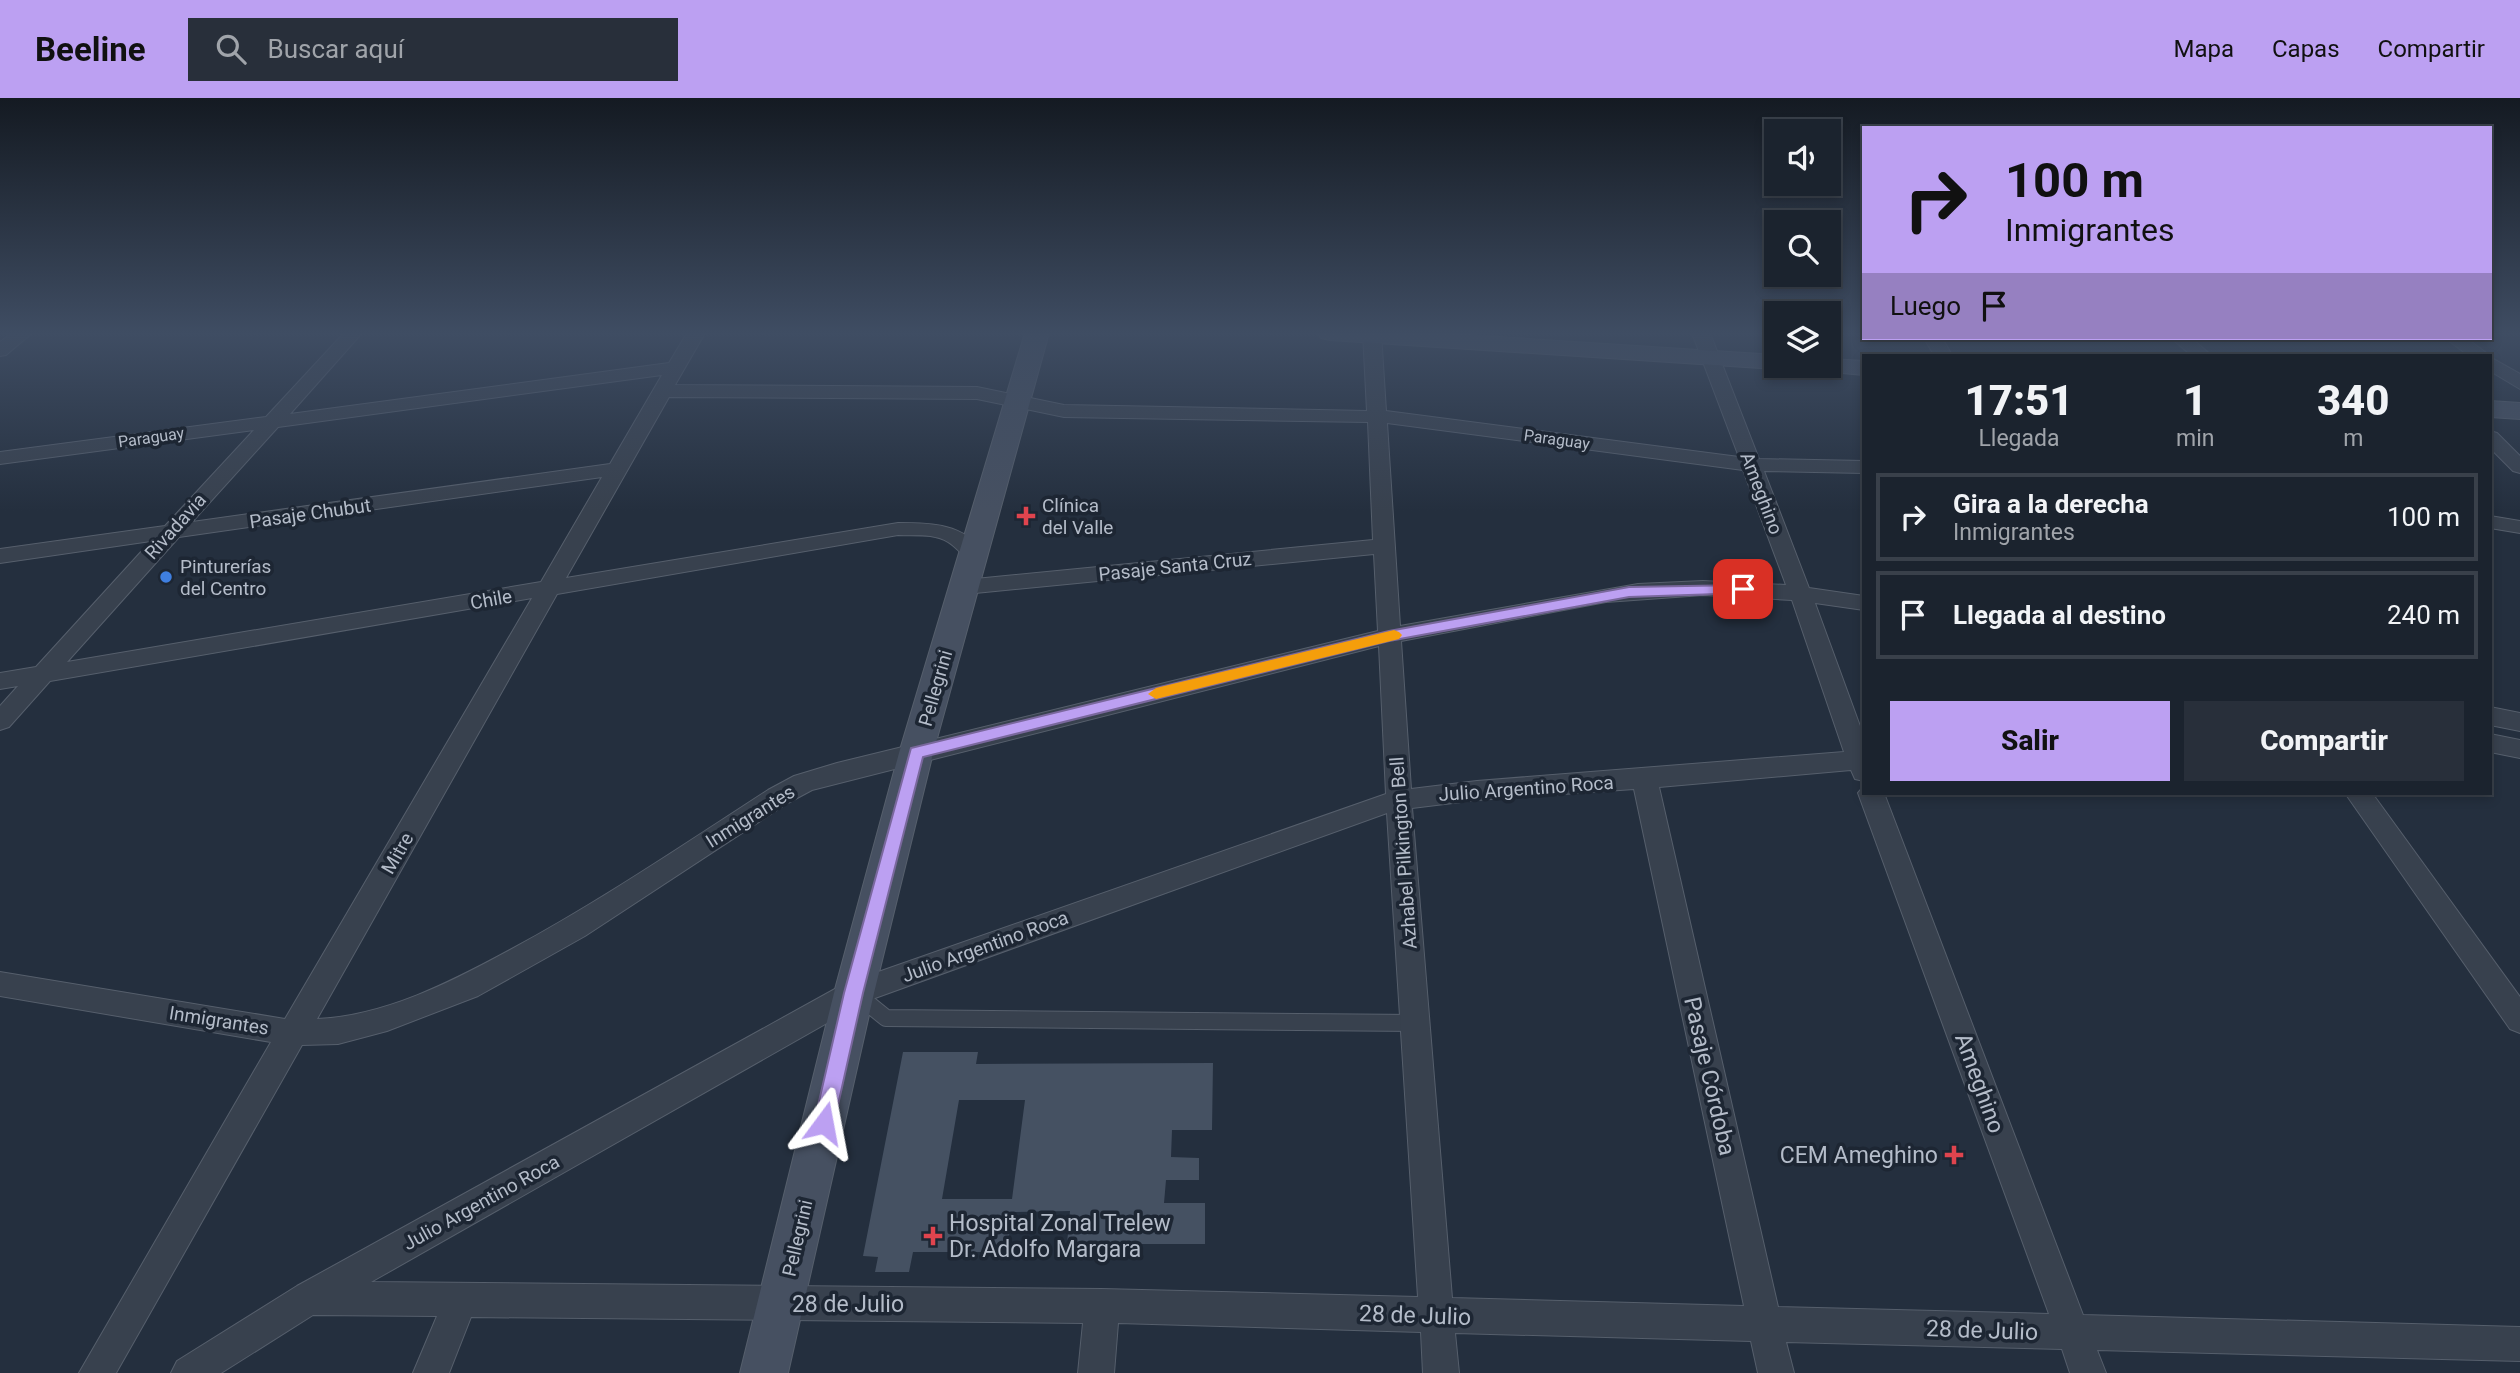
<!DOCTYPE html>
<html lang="es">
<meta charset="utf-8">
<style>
body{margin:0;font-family:Roboto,sans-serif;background:#282f3a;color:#f1f3f6;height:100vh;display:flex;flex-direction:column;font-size:26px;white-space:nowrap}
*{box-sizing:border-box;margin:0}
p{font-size:23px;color:#a0a4aa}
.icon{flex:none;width:38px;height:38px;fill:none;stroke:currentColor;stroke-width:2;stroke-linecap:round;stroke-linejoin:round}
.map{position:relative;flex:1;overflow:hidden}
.drawer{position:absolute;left:1862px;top:256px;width:630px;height:441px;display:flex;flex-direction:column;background:#1b232e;border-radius:0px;box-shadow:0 4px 10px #0003,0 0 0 2px #39404a}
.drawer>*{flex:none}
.guide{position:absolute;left:1862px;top:28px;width:630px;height:214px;border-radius:0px;box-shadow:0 4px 10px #0003,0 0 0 2px #39404a;background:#bca0f2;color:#111;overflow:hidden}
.controls{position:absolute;left:1764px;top:21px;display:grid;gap:14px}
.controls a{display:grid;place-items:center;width:77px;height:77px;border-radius:0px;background:#1b232e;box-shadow:0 4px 10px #0003,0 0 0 2px #39404a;font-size:35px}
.pin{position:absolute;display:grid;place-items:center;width:60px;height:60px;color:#fff;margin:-30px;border-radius:14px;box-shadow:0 4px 10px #0006}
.me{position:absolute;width:77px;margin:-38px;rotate:13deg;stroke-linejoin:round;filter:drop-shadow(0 0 5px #0008)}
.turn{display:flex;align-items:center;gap:24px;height:147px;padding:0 28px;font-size:32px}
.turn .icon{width:91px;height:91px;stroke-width:2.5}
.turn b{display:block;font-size:49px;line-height:60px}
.then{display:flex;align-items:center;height:66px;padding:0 28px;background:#0003;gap:14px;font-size:26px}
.eta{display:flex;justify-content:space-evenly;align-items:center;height:119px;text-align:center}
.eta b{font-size:42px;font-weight:800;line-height:49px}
.cta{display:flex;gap:14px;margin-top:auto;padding:14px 28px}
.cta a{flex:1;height:80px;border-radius:0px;background:#bca0f2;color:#111;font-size:28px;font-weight:800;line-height:80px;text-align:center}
.cta a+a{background:#282f3a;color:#f1f3f6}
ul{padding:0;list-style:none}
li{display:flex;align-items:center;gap:21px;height:88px;margin:0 14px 10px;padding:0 14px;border:4px solid #39404a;border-radius:0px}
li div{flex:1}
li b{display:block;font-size:26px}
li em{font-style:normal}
header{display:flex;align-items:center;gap:42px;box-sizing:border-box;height:98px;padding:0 35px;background:#bca0f2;color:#111}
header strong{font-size:33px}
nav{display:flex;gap:38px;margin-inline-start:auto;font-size:24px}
.search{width:490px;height:63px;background:#282f3a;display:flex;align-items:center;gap:18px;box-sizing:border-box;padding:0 24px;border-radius:0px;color:#a0a4aa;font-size:26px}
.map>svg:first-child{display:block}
</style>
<header>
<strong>Beeline</strong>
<div class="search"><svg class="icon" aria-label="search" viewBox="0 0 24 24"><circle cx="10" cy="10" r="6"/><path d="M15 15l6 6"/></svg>Buscar aquí</div>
<nav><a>Mapa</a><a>Capas</a><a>Compartir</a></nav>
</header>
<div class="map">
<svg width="2520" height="1275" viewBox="0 0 2520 1275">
<rect width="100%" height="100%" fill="#242f3e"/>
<path fill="#455162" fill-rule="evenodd" d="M 903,954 L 978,954 L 976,966 L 1213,965 L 1212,1032 L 1172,1032 L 1171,1059 L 1199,1060 L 1199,1082 L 1166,1082 L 1164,1105 L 1205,1105 L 1205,1146 L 1067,1146 L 1070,1113 L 1012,1114 L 1007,1154 L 913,1154 L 909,1174 L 875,1174 L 878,1159 L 863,1158 ZM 959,1002 L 1025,1002 L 1012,1101 L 942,1101 Z"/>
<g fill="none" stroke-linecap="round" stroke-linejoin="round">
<defs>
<path id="lane" d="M 860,899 L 886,920 L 1415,925"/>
<g id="street">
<path d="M 12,235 L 32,235 L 6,257 L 0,258 L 0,244 Z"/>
<path d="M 344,235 L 362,235 L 290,316 L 669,265 L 687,235 L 705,235 L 675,287 L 977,289 L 1064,307 L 1367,313 L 1363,235 L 1381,235 L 1386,313 L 1739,359 L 1692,235 L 1710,235 L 1759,361 L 1864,363 L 1864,375 L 1764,373 L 1809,490 L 1864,498 L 1864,512 L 1815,505 L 1864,639 L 1864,683 L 1855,681 L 1851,672 L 1659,689 L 1778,1209 L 2049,1216 L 1858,695 L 1864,688 L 1864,695 L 1884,695 L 2083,1217 L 2520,1229 L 2520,1263 L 2097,1252 L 2106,1275 L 2070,1275 L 2062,1251 L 1786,1244 L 1794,1275 L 1758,1275 L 1751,1243 L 1455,1235 L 1459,1275 L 1423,1275 L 1421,1234 L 1118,1225 L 1114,1275 L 1078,1275 L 1083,1225 L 471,1219 L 449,1275 L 413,1275 L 437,1218 L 313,1217 L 221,1275 L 171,1275 L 177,1263 L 297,1188 L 844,886 L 1386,696 L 1379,548 L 812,692 L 786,706 L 585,838 L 478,898 L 387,933 L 338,946 L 302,947 L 116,1275 L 79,1275 L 271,944 L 0,898 L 0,874 L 285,921 L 532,500 L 50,583 L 9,629 L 0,632 L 0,608 L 18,588 L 0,591 L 0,575 L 36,569 L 151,443 L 0,465 L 0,451 L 165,428 L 254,332 L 0,366 L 0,354 L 266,319 ZM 662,277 L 610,366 L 192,424 L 278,329 ZM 669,299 L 977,301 L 1064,319 L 1368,324 L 1373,442 L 965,482 L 957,484 L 954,489 L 957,494 L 965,496 L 1374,456 L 1378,533 L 837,665 L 794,678 L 768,692 C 683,747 599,804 510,852 C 451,884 385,918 317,921 L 557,496 L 898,437 C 914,438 934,435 948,444 C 961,452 965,465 982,461 L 985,456 C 964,425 931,425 898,425 L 566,480 ZM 1387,325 L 1743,372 L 1786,487 L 1703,483 L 1638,486 L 1400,528 ZM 602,379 L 541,484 L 67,564 L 179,439 ZM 1703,497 L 1792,502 L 1844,654 L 1477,683 L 1411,691 L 1401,543 L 1606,504 ZM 1634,691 L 1744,1208 L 1452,1200 L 1412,710 L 1477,702 ZM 1387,715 L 1418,1199 L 1102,1191 L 371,1184 L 864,904 Z"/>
<path d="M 1924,240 L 1942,240 L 1952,257 L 1934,257 Z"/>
<path d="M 2171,240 L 2191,240 L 2211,257 L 2191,257 Z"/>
<path d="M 2445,240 L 2466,240 L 2489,257 L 2468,257 Z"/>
<path d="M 2490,259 L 2520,276 L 2520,291 L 2490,273 Z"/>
<path d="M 2490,333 L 2497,335 L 2520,358 L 2520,375 L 2513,373 L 2490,350 Z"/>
<path d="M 2490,418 L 2520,423 L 2520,435 L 2490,430 Z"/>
<path d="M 2490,609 L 2520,615 L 2520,633 L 2490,627 Z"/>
<path d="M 2490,636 L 2520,642 L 2520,660 L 2490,654 Z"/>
<path d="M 2345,695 L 2372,695 L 2520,899 L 2520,935 L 2510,931 Z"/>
</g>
<g id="secondary">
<path d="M 1025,235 L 1049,235 L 933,655 L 874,895 L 788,1275 L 740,1275 L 834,895 L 899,655 Z"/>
<path d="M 1318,235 L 1436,235 L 1776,257 L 1776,268 L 1786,268 L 1776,271 L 1330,242 L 1321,240 Z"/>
<path d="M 1829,261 L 1864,263 L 1864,277 L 1820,273 L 1817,268 L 1829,268 Z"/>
<path d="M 2490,303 L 2520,305 L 2520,321 L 2490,319 Z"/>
</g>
</defs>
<use href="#lane" stroke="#565f6c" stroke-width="18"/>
<use href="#street" stroke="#565f6c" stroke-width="2"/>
<use href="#secondary" stroke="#565f6c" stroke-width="2"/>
<use href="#lane" stroke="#38414e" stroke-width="16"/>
<use href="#street" fill="#38414e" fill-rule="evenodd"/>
<use href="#secondary" fill="#465061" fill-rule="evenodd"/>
</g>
<linearGradient id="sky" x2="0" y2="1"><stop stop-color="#141a22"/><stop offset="0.57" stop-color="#3f4d63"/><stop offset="1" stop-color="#3f4d63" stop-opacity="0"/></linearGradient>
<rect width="2520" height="413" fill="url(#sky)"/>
<path fill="#bca0f2" stroke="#7a689d" stroke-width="2" d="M 1743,487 L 1750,491 L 1748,495 L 1629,499 L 1389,543 L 923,659 L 863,895 L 834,1025 L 831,1031 L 824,1034 L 817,1031 L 814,1025 L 844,895 L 911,650 L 1389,533 L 1629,489 Z"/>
<path fill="#f59e0b" d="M 1394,532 L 1399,534 L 1402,537 L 1399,541 L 1156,601 L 1148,596 L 1156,590 Z"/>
<g fill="#e0444e" stroke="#1d2633" stroke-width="2.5">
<path d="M1022.5 407.5h7v7h7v7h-7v7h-7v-7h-7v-7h7z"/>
<path d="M1950.5 1046.5h7v7h7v7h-7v7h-7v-7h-7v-7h7z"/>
<path d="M929.5 1127.5h7v7h7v7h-7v7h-7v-7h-7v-7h7z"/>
</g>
<circle fill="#3f7fe0" stroke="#1d2633" stroke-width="2.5" cx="166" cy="479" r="7"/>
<g text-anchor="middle" stroke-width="7" stroke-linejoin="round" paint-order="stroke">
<g font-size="16" fill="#b4bcc9" stroke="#1d2633">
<text transform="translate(151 339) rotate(-8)" y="6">Paraguay</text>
<text transform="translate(1557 341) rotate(8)" y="6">Paraguay</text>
</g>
<g font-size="19" fill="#b4bcc9" stroke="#1d2633">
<text transform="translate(1762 395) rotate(69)" y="7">Ameghino</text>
<text transform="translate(310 415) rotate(-8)" y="7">Pasaje Chubut</text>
<text transform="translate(175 428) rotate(-48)" y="7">Rivadavia</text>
<text transform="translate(1175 468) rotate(-6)" y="7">Pasaje Santa Cruz</text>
<text transform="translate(491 501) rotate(-10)" y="7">Chile</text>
<text transform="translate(935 590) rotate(-74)" y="7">Pellegrini</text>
<text transform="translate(1526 690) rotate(-4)" y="7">Julio Argentino Roca</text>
<text transform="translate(750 718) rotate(-32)" y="7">Inmigrantes</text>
<text transform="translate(397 755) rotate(-60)" y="7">Mitre</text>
<text transform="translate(1403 755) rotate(-94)" y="7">Azhabel Pilkington Bell</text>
<text transform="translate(985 848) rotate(-20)" y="7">Julio Argentino Roca</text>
<text transform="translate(219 922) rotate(9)" y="7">Inmigrantes</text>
<text transform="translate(481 1104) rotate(-29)" y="7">Julio Argentino Roca</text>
<text transform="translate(797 1140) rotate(-77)" y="7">Pellegrini</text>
</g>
<g font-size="19" fill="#b4bcc9" stroke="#1d2633" text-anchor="start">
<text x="1042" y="414">Clínica<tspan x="1042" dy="22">del Valle</tspan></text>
<text x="180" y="475">Pinturerías<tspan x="180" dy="22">del Centro</tspan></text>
</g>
<g font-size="23" fill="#b4bcc9" stroke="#1d2633">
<text transform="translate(1710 978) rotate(77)" y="8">Pasaje Córdoba</text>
<text transform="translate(1980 985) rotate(70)" y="8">Ameghino</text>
<text x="848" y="1214">28 de Julio</text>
<text transform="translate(1415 1217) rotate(2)" y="8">28 de Julio</text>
<text transform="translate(1982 1232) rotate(2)" y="8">28 de Julio</text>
</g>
<g font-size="23" fill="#b4bcc9" stroke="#1d2633" text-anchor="end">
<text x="1938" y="1065">CEM Ameghino</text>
<text x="949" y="1133" text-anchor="start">Hospital Zonal Trelew<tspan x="949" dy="26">Dr. Adolfo Margara</tspan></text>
</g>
</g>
</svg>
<div class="controls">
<a><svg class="icon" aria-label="sound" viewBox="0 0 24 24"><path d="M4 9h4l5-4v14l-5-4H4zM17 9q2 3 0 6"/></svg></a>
<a><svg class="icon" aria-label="search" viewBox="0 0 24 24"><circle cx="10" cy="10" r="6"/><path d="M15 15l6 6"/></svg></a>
<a><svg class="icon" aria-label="layers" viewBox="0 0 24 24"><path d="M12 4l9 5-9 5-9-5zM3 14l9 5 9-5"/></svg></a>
</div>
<div class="pin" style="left:1743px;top:491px;background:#d93025"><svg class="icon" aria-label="arrive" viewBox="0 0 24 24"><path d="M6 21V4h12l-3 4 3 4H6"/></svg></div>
<svg class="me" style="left:824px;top:1025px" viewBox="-20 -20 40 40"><path d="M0-17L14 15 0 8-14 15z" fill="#bca0f2" stroke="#fff" stroke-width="4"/></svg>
<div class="guide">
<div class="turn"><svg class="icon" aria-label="right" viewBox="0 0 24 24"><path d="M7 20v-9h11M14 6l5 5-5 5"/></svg><div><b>100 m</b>Inmigrantes</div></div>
<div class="then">Luego<svg class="icon" aria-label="arrive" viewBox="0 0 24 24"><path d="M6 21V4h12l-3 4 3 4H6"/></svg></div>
</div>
<section class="drawer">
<div class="eta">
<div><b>17:51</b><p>Llegada</p></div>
<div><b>1</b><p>min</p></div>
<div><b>340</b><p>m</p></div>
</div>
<ul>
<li><svg class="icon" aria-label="right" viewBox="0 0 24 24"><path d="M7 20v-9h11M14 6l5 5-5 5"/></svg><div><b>Gira a la derecha</b><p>Inmigrantes</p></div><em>100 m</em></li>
<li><svg class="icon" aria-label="arrive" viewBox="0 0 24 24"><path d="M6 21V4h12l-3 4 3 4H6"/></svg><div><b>Llegada al destino</b></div><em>240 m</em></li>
</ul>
<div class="cta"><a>Salir</a><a>Compartir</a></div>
</section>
</div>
